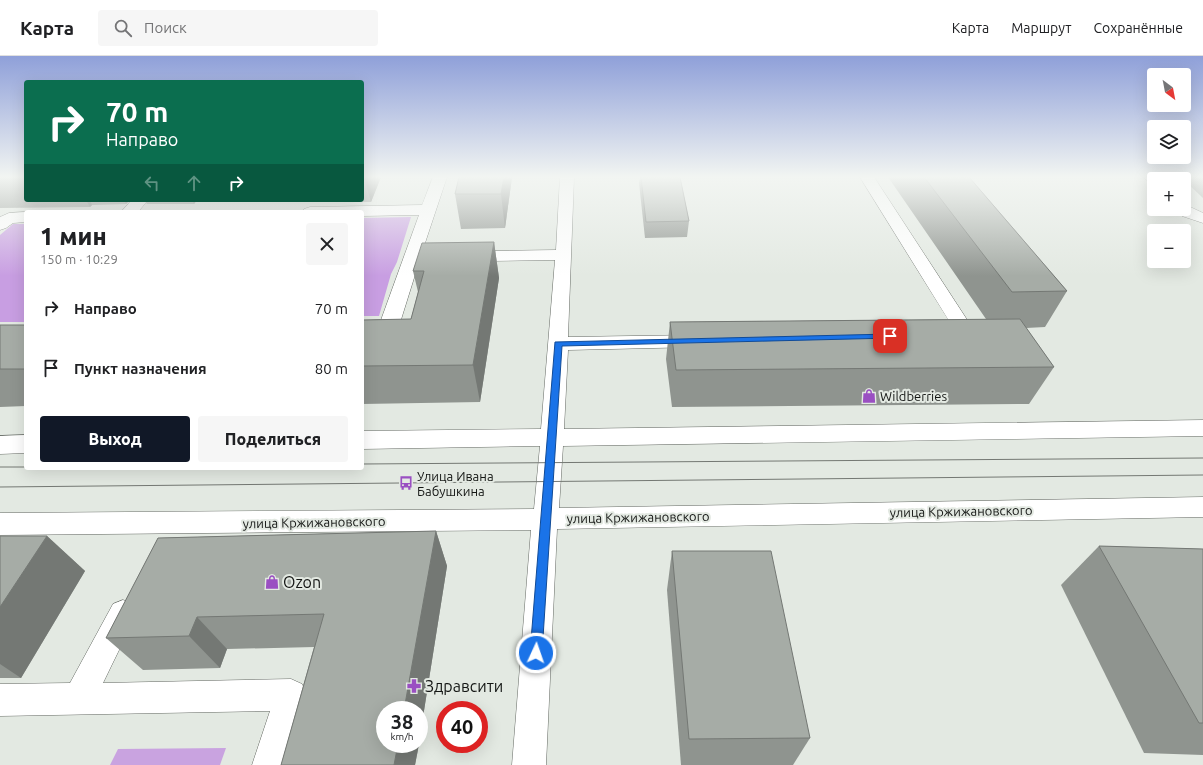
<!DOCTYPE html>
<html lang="ru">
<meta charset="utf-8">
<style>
body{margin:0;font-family:Ubuntu,sans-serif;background:#f6f6f6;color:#202124;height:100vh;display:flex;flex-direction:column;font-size:15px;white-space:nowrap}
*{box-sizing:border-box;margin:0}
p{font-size:13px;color:#757577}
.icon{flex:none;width:22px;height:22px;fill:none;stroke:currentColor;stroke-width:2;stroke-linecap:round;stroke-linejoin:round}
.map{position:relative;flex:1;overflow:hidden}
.panel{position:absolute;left:24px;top:154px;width:340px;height:260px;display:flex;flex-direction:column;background:#fff;border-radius:4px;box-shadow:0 4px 16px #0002}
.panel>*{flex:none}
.top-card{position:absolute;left:24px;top:24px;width:340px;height:122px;border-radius:4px;box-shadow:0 4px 16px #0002;background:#0b6e4f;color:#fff;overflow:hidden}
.needle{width:26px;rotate:148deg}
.buttons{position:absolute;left:1147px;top:12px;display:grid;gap:8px}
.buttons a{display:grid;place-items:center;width:44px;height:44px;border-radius:4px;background:#fff;box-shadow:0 4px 16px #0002;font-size:20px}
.speed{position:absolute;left:376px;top:645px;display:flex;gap:8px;font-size:20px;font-weight:700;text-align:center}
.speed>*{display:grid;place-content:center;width:52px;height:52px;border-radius:50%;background:#fff;box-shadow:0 4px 16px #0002;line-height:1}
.speed small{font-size:10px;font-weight:400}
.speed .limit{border:6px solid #d22;background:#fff;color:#111}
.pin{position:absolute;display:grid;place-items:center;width:34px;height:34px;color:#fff;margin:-17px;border-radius:8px;box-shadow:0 2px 6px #0006}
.me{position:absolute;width:44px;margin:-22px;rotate:3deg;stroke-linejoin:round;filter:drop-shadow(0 0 3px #0008)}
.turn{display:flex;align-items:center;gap:14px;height:84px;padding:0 16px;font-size:18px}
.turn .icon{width:52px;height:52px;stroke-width:2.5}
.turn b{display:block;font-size:28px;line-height:34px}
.lanes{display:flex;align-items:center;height:38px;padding:0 16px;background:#0003;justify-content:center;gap:20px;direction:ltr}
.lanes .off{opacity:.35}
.round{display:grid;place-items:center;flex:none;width:42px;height:42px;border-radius:4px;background:#f6f6f6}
.overview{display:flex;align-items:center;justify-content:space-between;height:68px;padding:0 16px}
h1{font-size:24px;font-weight:800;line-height:30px}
.action{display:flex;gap:8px;margin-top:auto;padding:8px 16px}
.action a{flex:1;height:46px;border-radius:4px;background:#111827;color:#fff;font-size:16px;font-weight:800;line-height:46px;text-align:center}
.action a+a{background:#f6f6f6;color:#202124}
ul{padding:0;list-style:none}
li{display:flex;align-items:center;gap:12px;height:60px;padding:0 16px}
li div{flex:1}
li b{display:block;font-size:15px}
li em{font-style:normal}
header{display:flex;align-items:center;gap:24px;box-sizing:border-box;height:56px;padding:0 20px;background:#fff;border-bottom:1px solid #e0e0e0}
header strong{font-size:19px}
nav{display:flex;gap:22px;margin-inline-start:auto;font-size:14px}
.search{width:280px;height:36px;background:#f6f6f6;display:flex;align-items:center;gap:10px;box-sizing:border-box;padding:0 14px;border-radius:4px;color:#757577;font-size:15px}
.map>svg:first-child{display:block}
</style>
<header>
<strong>Карта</strong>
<div class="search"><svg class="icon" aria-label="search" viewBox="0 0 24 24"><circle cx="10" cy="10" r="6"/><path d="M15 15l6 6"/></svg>Поиск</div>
<nav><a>Карта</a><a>Маршрут</a><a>Сохранённые</a></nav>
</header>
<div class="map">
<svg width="1203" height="709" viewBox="0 0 1203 709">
<rect width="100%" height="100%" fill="#e3e9e2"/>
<path fill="#c9a3e0" d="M 226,692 L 220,709 L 110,709 L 118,693 Z"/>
<g fill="#c89ee2">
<path d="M 411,161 L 397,206 L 391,218 L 379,260 L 362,260 L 362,162 Z"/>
<path d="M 13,168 L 26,168 L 26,266 L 0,266 L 0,179 Z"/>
</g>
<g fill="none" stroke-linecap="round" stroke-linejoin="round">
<defs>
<g id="minor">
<path d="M 433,121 L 447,121 L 422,196 L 556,194 L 560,121 L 574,121 L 568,281 L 697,279 L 704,280 L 707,285 L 704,290 L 697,291 L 568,294 L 564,373 L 1203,364 L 1203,380 L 563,390 L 559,452 L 1203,441 L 1203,461 L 557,473 L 546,709 L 512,709 L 531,474 L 0,479 L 0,457 L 534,453 L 540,390 L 362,393 L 362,375 L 541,373 L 555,204 L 419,206 L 399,270 L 396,274 L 389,276 L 362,277 L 362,265 L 381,264 L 419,159 L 362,160 L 362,156 L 302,156 L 304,153 L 310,151 L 422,149 Z"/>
<path d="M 860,121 L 874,121 L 977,279 L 974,283 L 967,285 L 949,283 L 946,279 L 949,275 L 954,273 Z"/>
<path d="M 1144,121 L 1159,121 L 1161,123 L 1154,123 L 1154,128 L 1149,127 Z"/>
<path d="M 132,144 L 148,144 L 138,156 L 121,156 Z"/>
<path d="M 1184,148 L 1203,157 L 1203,167 L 1182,160 L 1176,153 L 1184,153 Z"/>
<path d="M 26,156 L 26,166 L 13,167 L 6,172 L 0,174 L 0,161 L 9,157 Z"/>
<path d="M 26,379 L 26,397 L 0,398 L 0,380 Z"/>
<path d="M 123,544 L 133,548 L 137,557 L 103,627 L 291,623 L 302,628 L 307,639 L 286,709 L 252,709 L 270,655 L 0,660 L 0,628 L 70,627 L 113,548 Z"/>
</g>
</defs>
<use href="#minor" stroke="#656a64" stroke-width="1"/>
<use href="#minor" fill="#fff" fill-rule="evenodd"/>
<g stroke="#747873" stroke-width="1">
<path d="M 362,408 L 1203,402"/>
<path d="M 0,411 L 26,411"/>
<path d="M 0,431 L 1203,419"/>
</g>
</g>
<g fill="#8f948f">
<path d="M 0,121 L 26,121 L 26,144 L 130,144 L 126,148 L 92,149 L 90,151 L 0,152 Z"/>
<path d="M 362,121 L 381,121 L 371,146 L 335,146 L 334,144 L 362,144 Z"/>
<path d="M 512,121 L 505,172 L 461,173 L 455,138 Z"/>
<path d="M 640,121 L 680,121 L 689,165 L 687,181 L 645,182 L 639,127 Z"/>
<path d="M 888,121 L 969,121 L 1067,235 L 1045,271 L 1026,272 L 1054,311 L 1029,348 L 672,351 L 666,303 L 670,266 L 986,263 Z"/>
<path d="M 1181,121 L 1203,121 L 1203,142 L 1184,124 L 1184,123 L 1183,123 Z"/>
<path d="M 144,144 L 197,144 L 194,148 L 147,148 Z"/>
<path d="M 494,186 L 499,222 L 480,346 L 362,348 L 362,264 L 411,263 L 418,236 L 413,215 Z"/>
<path d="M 0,269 L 26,269 L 26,350 L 0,351 Z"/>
<path d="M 436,475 L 447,510 L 419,686 L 419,654 L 385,654 L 385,688 L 419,688 L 415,709 L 281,709 L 314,591 L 227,593 L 220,612 L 143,614 L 106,582 L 158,482 Z"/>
<path d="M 0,480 L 47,480 L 85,515 L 21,622 L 0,622 Z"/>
<path d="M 1099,490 L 1203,493 L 1203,699 L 1144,697 L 1061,529 Z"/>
<path d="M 672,495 L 810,682 L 793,709 L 681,709 L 667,534 Z"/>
</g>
<g fill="#747874">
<path d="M 364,121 L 381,121 L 371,146 Z"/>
<path d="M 504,121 L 512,121 L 505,172 L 501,138 Z"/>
<path d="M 86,144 L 90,144 L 92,149 L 90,151 Z"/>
<path d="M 124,144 L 130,144 L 126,148 Z"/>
<path d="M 192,144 L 197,144 L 194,148 Z"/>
<path d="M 494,186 L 499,222 L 480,346 L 473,309 Z"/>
<path d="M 436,475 L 447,510 L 419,686 L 419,654 L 404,654 Z"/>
<path d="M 47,480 L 85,515 L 21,622 L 0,608 L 0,551 Z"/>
<path d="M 197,561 L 227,593 L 220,612 L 189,580 Z"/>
<path d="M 398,688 L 419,688 L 415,709 L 394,709 Z"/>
</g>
<g fill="#a6aca6" stroke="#747874">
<path d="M 459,121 L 504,121 L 501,138 L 455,138 Z"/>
<path d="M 641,121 L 680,121 L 689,165 L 646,166 Z"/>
<path d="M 924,121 L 969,121 L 1067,235 L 1012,236 Z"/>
<path d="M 494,186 L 473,309 L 362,310 L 362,264 L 411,263 L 424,215 L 413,215 L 422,187 Z"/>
<path d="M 1020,263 L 1054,311 L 676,314 L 670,266 Z"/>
<rect x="0" y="269" width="26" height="44"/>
<path d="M 436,475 L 404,654 L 385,654 L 385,688 L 398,688 L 394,709 L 281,709 L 324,558 L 197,561 L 189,580 L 106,582 L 158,482 Z"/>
<path d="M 0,480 L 47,480 L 0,551 Z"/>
<path d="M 1099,490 L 1203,493 L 1203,667 L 1199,667 Z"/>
<path d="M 672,495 L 771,495 L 810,682 L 689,683 Z"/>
</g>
<linearGradient id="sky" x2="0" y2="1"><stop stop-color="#8fa0d9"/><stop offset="0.55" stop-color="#f2f5f2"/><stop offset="1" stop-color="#f2f5f2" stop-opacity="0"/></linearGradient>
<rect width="1203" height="220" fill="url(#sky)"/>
<path fill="#1a73e8" stroke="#114b97" d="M 890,278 L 894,280 L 893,282 L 562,290 L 542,597 L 540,602 L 536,603 L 532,602 L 530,597 L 555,286 Z"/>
<defs>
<symbol id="shop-bare" viewBox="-9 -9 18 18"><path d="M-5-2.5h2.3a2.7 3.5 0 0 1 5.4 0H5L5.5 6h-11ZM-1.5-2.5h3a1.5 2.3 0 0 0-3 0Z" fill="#9a4fc2" stroke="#e3e9e2" stroke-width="2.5" paint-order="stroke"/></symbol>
<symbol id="bus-bare" viewBox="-9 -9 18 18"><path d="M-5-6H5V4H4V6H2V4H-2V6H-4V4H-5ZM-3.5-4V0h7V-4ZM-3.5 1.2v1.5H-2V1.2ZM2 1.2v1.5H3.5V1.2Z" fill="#9a4fc2" stroke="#e3e9e2" stroke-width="2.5" paint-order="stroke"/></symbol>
<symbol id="pharmacy-bare" viewBox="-9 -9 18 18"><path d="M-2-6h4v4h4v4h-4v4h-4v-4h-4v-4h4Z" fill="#9a4fc2" stroke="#e3e9e2" stroke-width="2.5" paint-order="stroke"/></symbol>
</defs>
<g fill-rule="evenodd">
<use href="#shop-bare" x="859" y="330" width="20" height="20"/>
<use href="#bus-bare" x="396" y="417" width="20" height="20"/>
<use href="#shop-bare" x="262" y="516" width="20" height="20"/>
<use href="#pharmacy-bare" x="404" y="620" width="20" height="20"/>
</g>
<g text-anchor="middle" stroke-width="4" stroke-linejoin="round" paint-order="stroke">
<g font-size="13" fill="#141614" stroke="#e3e9e2" text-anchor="start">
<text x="880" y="345">Wildberries</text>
<text x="417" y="425">Улица Ивана<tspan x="417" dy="15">Бабушкина</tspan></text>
</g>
<g font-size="13" fill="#141614" stroke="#e3e9e2">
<text transform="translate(961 455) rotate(-1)" y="5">улица Кржижановского</text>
<text transform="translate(638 461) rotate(-1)" y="5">улица Кржижановского</text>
<text transform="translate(314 466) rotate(-1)" y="5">улица Кржижановского</text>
</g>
<g font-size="16" fill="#141614" stroke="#e3e9e2" text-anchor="start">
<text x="283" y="532">Ozon</text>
<text x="425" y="636">Здравсити</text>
</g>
</g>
</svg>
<div class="buttons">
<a><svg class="needle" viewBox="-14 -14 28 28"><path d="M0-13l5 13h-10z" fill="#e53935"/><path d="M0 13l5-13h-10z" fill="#757577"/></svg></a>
<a><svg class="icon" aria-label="layers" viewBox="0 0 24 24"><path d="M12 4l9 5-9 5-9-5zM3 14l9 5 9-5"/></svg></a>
<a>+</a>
<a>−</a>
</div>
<div class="speed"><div>38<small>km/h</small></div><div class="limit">40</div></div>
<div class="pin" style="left:890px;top:280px;background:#d93025"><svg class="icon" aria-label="arrive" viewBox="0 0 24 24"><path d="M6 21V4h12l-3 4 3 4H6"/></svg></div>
<svg class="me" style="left:536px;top:597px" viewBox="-20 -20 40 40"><circle r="17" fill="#1a73e8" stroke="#fff" stroke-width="3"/><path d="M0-11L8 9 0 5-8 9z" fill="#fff"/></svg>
<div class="top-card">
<div class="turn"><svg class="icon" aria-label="right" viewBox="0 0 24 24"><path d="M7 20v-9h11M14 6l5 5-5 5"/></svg><div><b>70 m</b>Направо</div></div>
<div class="lanes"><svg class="icon off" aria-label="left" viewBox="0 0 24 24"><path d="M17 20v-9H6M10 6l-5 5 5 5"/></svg><svg class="icon off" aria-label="ahead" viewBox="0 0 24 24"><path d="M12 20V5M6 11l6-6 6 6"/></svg><svg class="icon" aria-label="right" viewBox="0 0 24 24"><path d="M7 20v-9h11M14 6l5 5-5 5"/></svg></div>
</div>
<section class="panel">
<div class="overview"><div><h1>1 мин</h1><p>150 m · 10:29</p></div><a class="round"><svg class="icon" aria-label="close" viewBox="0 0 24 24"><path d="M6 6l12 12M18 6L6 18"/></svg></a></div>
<ul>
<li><svg class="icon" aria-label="right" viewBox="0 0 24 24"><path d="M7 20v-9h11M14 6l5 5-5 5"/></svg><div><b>Направо</b></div><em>70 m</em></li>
<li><svg class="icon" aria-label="arrive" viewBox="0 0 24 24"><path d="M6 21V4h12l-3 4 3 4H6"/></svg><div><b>Пункт назначения</b></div><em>80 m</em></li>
</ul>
<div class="action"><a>Выход</a><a>Поделиться</a></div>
</section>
</div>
